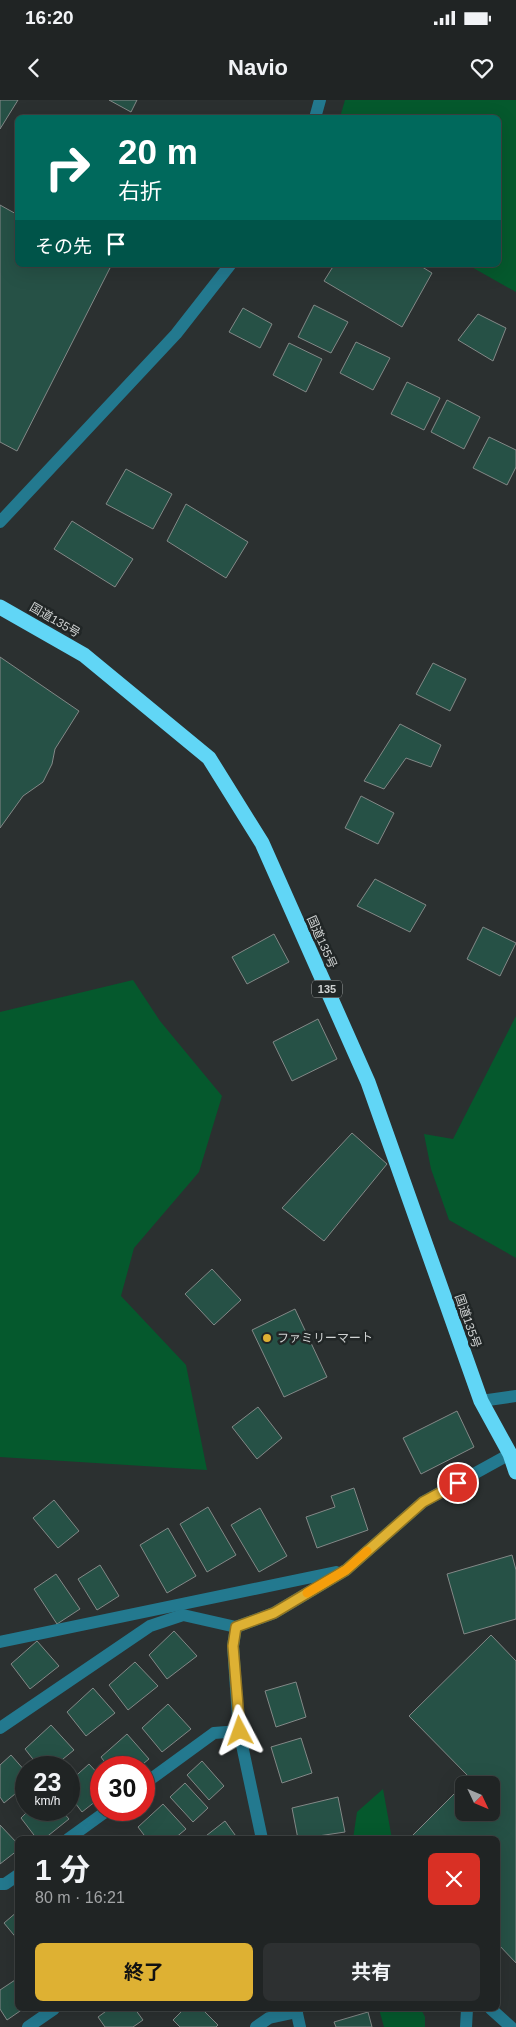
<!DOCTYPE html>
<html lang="ja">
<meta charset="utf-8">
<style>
body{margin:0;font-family:Helvetica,"Noto Sans JP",sans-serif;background:#2d3031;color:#f1f3f6;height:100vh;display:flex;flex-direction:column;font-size:19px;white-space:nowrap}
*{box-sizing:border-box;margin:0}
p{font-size:16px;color:#a2a4a6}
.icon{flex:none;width:28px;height:28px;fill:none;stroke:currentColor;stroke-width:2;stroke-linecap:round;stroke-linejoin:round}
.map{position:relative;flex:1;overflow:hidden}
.side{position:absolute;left:15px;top:1736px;width:485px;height:175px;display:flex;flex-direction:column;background:#202424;border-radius:8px;box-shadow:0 5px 20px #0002,0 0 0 1px #3d4141}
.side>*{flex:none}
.guide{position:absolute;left:15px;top:15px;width:486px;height:152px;border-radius:8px;box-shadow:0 5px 20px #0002,0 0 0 1px #3d4141;background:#00695c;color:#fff;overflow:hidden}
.needle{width:32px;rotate:134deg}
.tools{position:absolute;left:455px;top:1676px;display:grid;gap:10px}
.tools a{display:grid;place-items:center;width:45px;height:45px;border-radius:8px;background:#202424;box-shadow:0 5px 20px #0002,0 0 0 1px #3d4141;font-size:25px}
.speed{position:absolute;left:15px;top:1656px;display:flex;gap:10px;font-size:25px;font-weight:700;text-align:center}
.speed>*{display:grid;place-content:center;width:65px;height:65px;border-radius:50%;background:#202424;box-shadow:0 5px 20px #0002,0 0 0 1px #3d4141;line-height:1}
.speed small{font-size:12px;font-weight:400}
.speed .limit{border:8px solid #d22;background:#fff;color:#111}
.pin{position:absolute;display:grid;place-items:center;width:42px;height:42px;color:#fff;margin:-21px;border:2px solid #fff;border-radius:50%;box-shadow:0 1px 5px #0007}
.me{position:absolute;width:55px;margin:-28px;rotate:356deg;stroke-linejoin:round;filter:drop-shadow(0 0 4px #0008)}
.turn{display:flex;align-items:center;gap:18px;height:105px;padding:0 20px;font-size:22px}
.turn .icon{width:65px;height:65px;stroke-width:2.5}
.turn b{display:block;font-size:35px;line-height:42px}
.then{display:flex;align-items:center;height:48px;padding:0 20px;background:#0003;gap:10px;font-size:19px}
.round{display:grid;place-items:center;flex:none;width:52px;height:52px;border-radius:8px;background:#2d3031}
.head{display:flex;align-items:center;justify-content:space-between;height:85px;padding:0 20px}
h1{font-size:30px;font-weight:700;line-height:38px}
.action{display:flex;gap:10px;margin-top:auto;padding:10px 20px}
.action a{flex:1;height:58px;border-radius:8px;background:#deb133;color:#111;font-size:20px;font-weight:700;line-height:58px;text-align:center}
.action a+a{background:#2d3031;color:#f1f3f6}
.status{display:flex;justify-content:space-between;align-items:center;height:35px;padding:0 25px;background:#202424;direction:ltr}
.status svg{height:14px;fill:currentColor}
header{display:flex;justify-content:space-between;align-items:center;height:65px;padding:0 20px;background:#202424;font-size:22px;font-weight:700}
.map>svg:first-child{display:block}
</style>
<div class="status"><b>16:20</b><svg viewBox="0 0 49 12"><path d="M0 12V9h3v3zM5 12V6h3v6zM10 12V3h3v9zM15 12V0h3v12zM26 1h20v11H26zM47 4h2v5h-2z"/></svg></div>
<header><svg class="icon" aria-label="back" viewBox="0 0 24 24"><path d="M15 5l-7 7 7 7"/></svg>Navio<svg class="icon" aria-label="heart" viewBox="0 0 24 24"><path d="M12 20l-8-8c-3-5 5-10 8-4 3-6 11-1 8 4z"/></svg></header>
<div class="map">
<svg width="516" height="1927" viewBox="0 0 516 1927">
<rect width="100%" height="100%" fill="#2b3030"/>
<g fill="#05592d">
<path d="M 345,0 L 516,0 L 516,192 L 468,165 L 499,165 L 499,18 L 340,17 Z"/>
<path d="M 133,880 L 160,921 L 222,996 L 199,1072 L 134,1148 L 121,1196 L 186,1265 L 207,1370 L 0,1357 L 0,912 Z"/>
<path d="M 516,916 L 516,1158 L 449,1120 L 431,1069 L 424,1034 L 453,1039 Z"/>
<path d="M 383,1689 L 392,1739 L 353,1739 L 357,1712 Z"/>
<path d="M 379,1909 L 421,1909 L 425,1917 L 425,1927 L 384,1927 Z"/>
</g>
<g fill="#265146" stroke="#838887" fill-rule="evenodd">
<path d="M 0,0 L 18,0 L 0,29 Z"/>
<path d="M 109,0 L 137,0 L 131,12 Z"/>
<path d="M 0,105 L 18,115 L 18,165 L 111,166 L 17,351 L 0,342 Z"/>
<path d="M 334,165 L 419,165 L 432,173 L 402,227 L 324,181 Z"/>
<path d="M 314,205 L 348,222 L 331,253 L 298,237 Z"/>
<path d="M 243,208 L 272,224 L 260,248 L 229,232 Z"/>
<path d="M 478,214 L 506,228 L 493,261 L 458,240 Z"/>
<path d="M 356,242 L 390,258 L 373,290 L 340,273 Z"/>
<path d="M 289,243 L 322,259 L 306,292 L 273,275 Z"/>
<path d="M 407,282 L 440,298 L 424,330 L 391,314 Z"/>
<path d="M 447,300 L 480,317 L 464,349 L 431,332 Z"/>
<path d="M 489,337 L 516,350 L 516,367 L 507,385 L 473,368 Z"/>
<path d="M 126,369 L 172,394 L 153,429 L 106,404 Z"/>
<path d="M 186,404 L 248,442 L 226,478 L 167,441 Z"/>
<path d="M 72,421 L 133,459 L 115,487 L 54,449 Z"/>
<path d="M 0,557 L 79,611 L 55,649 L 52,664 L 43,682 L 23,696 L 0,728 Z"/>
<path d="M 433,563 L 466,579 L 450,611 L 416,594 Z"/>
<path d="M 400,624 L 441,645 L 431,667 L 406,658 L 384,689 L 364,681 Z"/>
<path d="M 361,696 L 394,713 L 378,744 L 345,728 Z"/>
<path d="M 375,779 L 426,805 L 410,832 L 357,806 Z"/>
<path d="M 483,827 L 516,843 L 500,876 L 467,859 Z"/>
<path d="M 274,834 L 289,862 L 247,884 L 232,857 Z"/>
<path d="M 318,919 L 337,959 L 292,981 L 273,942 Z"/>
<path d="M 352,1033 L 387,1064 L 324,1141 L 282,1108 Z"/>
<path d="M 212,1169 L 241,1200 L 214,1225 L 185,1194 Z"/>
<path d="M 295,1209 L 327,1277 L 284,1297 L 252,1230 Z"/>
<path d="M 258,1307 L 282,1338 L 257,1359 L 232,1327 Z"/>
<path d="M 457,1311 L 474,1347 L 421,1374 L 403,1338 Z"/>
<path d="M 354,1388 L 368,1430 L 317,1448 L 306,1417 L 335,1407 L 331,1396 Z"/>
<path d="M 54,1400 L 79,1431 L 58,1448 L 33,1418 Z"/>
<path d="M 208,1407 L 236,1455 L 207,1472 L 180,1424 Z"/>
<path d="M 260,1408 L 287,1456 L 259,1472 L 231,1425 Z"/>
<path d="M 168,1428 L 196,1476 L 167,1493 L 140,1445 Z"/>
<path d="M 512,1455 L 516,1470 L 516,1519 L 464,1534 L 447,1474 Z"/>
<path d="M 100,1465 L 119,1496 L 97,1510 L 78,1479 Z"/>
<path d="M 56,1474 L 80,1509 L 57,1524 L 34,1489 Z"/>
<path d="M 174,1531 L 197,1556 L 167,1579 L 149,1555 Z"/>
<path d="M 491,1535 L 516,1561 L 516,1863 L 498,1844 L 498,1739 L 409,1739 L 470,1678 L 409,1616 ZM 464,1685 L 491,1685 L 491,1712 L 464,1712 Z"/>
<path d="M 37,1541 L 59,1566 L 30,1589 L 11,1564 Z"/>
<path d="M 135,1562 L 158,1586 L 128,1610 L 109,1585 Z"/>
<path d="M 296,1582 L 306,1617 L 276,1627 L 265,1591 Z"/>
<path d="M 93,1588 L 115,1613 L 86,1636 L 67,1612 Z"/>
<path d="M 168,1604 L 191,1629 L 162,1652 L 142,1628 Z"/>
<path d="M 51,1625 L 74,1650 L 52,1668 L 40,1668 L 25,1649 Z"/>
<path d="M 127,1634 L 149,1659 L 138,1668 L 109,1668 L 101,1657 Z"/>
<path d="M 301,1638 L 312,1673 L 282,1683 L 271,1647 Z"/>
<path d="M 11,1655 L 26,1672 L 26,1685 L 4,1703 L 0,1697 L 0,1665 Z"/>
<path d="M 202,1661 L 224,1686 L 209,1700 L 187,1675 Z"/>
<path d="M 89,1664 L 101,1677 L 101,1697 L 82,1712 L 69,1695 L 69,1682 Z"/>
<path d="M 185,1683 L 208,1708 L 193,1722 L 170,1697 Z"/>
<path d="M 338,1697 L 345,1732 L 298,1739 L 292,1708 Z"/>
<path d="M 163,1704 L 186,1729 L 174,1739 L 147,1739 L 138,1727 Z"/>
<path d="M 29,1710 L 61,1710 L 69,1719 L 44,1739 L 37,1739 L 21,1718 Z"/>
<path d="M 225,1721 L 238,1739 L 202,1739 Z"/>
<path d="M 0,1725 L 18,1744 L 18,1750 L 0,1764 Z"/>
<path d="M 18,1811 L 18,1840 L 4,1823 Z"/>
<path d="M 18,1878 L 18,1909 L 23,1909 L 7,1920 L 0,1909 L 0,1890 Z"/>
<path d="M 109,1909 L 135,1909 L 143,1920 L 133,1927 L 105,1927 L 98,1917 Z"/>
<path d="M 184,1909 L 202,1909 L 218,1925 L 216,1927 L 180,1927 L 173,1920 Z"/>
<path d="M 368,1912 L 372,1927 L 336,1927 L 334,1922 Z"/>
</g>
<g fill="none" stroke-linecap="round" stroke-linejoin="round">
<g stroke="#23798f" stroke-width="12">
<path d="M 315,18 L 320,0"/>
<path d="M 0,422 L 176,234 L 230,165"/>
<path d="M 481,1301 L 516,1296"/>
<path d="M 0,1542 L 336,1472"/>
<path d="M 0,1628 L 150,1526 L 183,1515 L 236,1527"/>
<path d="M 144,1684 L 214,1633 L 239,1631"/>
<path d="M 68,1739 L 108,1710"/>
<path d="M 262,1739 L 239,1631 L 233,1546 L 236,1527 L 274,1513 L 346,1470 L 423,1402 L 510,1354"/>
<path d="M 0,1784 L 5,1784 L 18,1775"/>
<path d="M 296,1909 L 300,1927"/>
<path d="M 491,1909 L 511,1927"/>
<path d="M 28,1927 L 54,1909"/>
<path d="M 256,1927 L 269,1918 L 297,1912"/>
<path d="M 466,1927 L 467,1909"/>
</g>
<path stroke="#61d6f6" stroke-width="15" d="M 0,507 L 84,555 L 209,658 L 262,743 L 368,982 L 481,1301 L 510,1354 L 516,1372"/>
</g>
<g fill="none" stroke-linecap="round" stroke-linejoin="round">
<defs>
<path id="route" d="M 240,1631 L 233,1546 L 236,1527 L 274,1513 L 346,1470 L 423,1402 L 458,1383"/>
</defs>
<use href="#route" stroke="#907321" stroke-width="12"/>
<use href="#route" stroke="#deb133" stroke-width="9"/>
<path stroke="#f59e0b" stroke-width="9" d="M 307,1493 L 346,1470 L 367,1451"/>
</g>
<circle fill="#deb133" stroke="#212626" stroke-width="2" cx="267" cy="1238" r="5"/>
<g text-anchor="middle" stroke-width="5" stroke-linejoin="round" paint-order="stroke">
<rect fill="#212626" stroke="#9c9f9f" stroke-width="1" x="312" y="880.5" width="30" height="17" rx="4"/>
<g font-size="11" font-weight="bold" fill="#d0d3d3">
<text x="327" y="893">135</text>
</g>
<g font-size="12" fill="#d0d3d3" stroke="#212626">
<text transform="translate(55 520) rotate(30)" y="4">国道135号</text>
<text transform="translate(322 842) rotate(66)" y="4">国道135号</text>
<text transform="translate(468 1221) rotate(71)" y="4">国道135号</text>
</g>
<g font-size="12" fill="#d0d3d3" stroke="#212626" text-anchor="start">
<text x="277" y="1242">ファミリーマート</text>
</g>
</g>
</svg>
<div class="tools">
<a><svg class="needle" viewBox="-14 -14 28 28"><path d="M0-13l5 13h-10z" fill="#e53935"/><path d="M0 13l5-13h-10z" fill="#a2a4a6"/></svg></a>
</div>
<div class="speed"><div>23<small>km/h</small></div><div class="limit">30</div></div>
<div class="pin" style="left:458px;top:1383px;background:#d93025"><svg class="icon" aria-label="arrive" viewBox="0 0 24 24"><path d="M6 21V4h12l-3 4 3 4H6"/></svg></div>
<svg class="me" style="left:240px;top:1631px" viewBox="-20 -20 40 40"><path d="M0-17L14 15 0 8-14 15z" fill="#deb133" stroke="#fff" stroke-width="4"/></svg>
<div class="guide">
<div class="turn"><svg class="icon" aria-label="right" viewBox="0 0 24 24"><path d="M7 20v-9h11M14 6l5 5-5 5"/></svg><div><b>20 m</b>右折</div></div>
<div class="then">その先<svg class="icon" aria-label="arrive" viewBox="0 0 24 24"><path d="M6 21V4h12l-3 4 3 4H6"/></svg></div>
</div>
<section class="side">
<div class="head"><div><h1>1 分</h1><p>80 m · 16:21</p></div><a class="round" style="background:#d93025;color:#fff"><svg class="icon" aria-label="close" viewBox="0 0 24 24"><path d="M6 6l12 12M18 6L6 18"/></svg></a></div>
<div class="action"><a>終了</a><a>共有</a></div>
</section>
</div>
